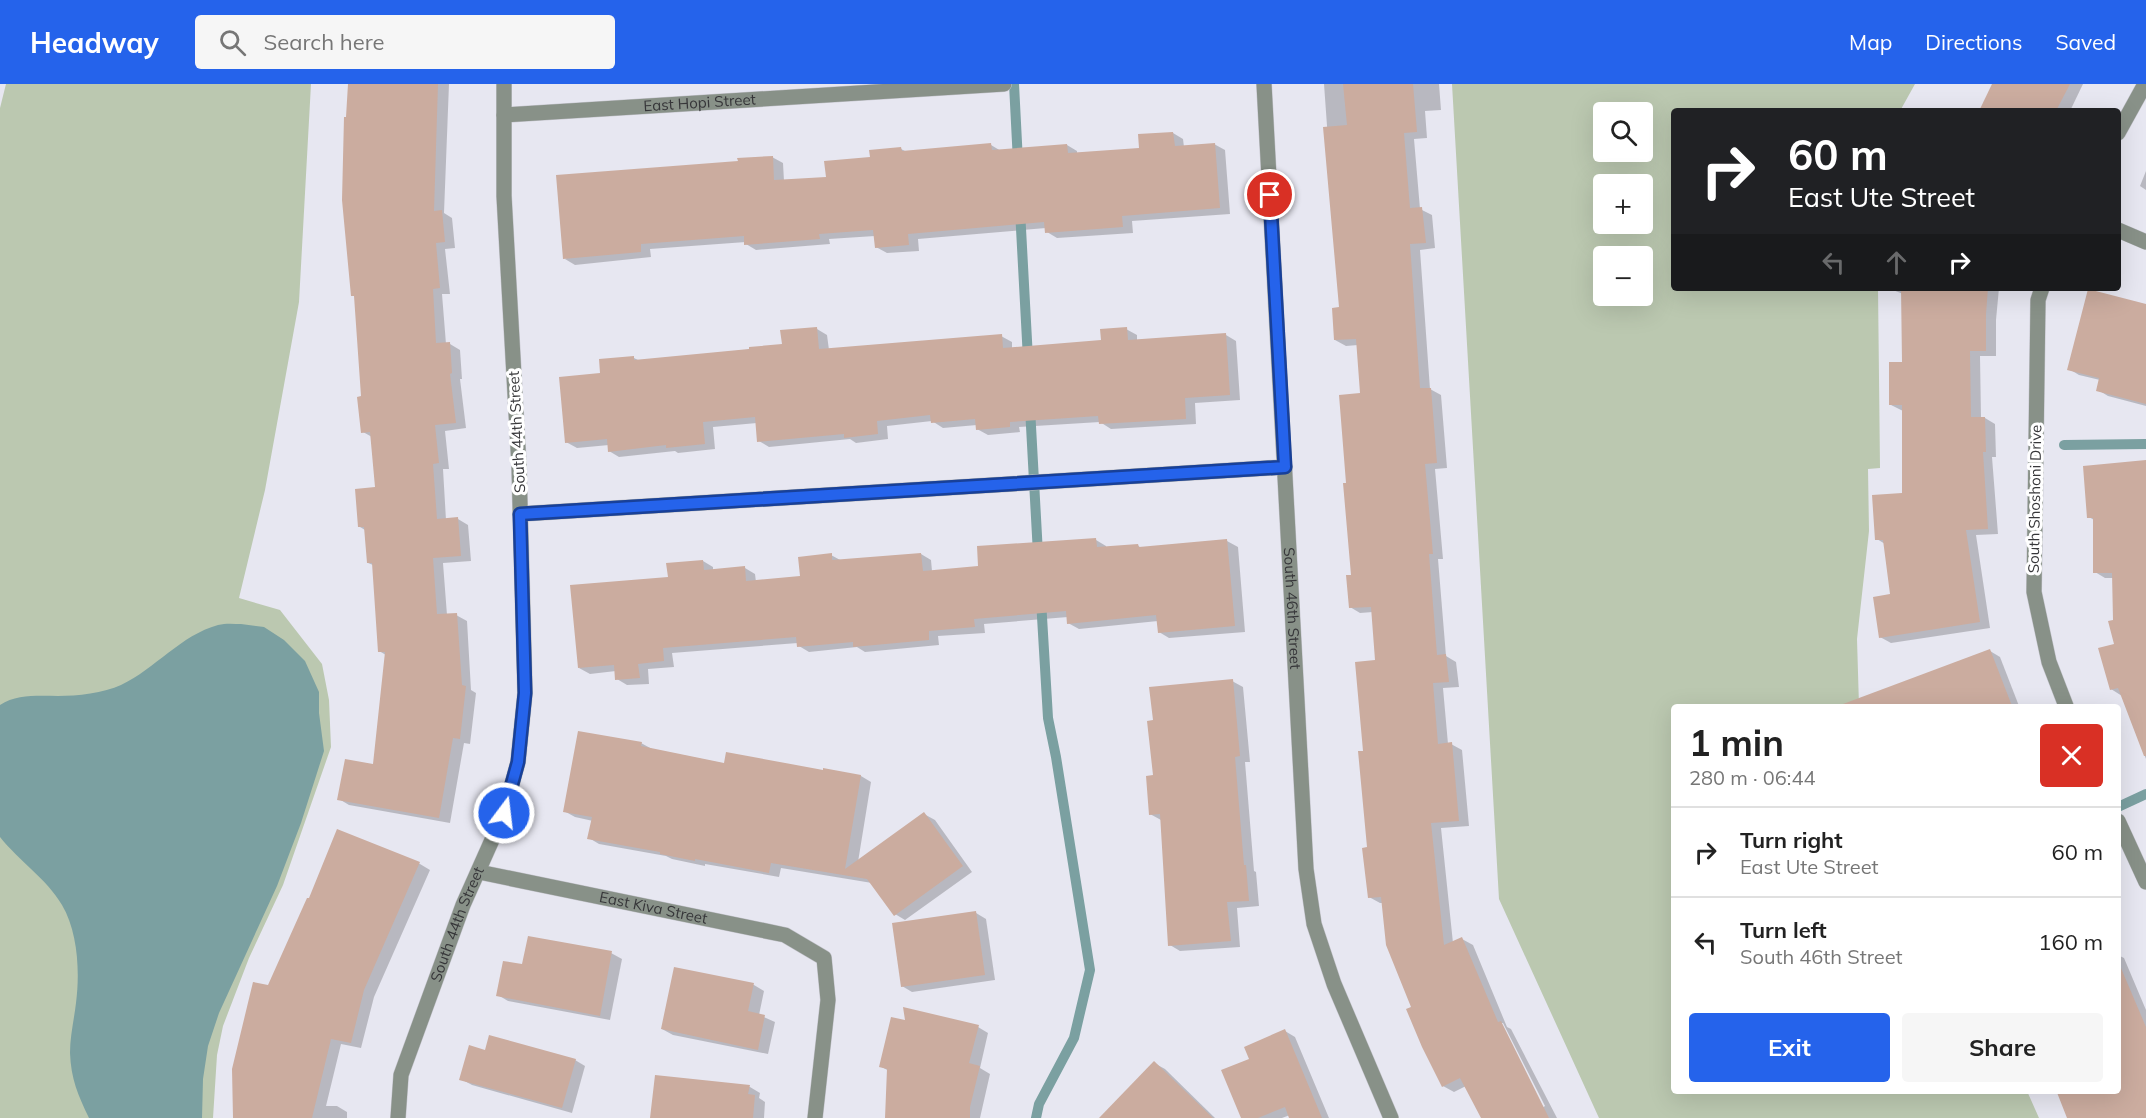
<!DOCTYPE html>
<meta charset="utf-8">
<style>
body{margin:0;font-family:Mulish,sans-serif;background:#f6f6f6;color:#222;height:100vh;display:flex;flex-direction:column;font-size:22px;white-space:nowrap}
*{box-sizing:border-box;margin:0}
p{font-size:20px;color:#767676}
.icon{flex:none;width:33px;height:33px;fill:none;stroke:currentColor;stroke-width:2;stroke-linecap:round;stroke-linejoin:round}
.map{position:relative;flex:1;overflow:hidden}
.side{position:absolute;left:1671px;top:620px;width:450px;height:390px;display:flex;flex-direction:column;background:#fff;border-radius:6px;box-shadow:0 6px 24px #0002}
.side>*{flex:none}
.banner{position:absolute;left:1671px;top:24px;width:450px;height:183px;border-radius:6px;box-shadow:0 6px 24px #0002;background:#202124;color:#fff;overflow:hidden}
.tools{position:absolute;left:1593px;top:18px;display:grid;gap:12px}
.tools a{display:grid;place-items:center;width:60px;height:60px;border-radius:6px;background:#fff;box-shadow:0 6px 24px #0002;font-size:30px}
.pin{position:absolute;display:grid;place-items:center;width:51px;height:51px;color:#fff;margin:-26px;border:3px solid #fff;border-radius:50%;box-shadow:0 2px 6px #0007}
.me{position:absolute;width:66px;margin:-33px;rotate:15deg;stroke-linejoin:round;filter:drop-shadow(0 0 4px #0008)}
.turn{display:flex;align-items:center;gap:21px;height:126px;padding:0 18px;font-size:27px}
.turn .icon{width:78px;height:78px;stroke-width:2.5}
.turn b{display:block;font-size:42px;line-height:51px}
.lanes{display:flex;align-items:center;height:57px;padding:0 18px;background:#0003;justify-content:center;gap:30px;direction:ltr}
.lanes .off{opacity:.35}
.round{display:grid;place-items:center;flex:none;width:63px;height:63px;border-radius:6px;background:#f6f6f6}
.summary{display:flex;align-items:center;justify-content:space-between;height:102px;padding:0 18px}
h1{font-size:36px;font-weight:700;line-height:45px}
.primary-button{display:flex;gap:12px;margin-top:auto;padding:12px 18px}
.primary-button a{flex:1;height:69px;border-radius:6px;background:#2563eb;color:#fff;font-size:24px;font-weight:700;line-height:69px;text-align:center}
.primary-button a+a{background:#f6f6f6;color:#222}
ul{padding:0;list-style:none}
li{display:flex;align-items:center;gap:18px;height:90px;padding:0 18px;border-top:2px solid #e0e0e0}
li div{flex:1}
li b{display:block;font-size:22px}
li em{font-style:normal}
header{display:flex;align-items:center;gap:36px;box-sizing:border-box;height:84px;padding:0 30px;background:#2563eb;color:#fff}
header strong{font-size:28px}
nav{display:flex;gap:33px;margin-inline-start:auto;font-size:21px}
.search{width:420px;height:54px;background:#f6f6f6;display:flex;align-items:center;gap:15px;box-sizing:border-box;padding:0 21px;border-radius:6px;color:#767676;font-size:22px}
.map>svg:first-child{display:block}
</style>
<header>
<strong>Headway</strong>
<div class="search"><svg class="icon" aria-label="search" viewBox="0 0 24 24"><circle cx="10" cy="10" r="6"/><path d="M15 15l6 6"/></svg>Search here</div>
<nav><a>Map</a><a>Directions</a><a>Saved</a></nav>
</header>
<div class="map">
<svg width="2146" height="1034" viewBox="0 0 2146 1034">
<rect width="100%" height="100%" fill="#e7e7f1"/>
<g fill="#bbc8b0" fill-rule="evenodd">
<path d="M 6,0 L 311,0 L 299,218 L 265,406 L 239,514 L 280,526 L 322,580 L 329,616 L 331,663 L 283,801 L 249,874 L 223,942 L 217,971 L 213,1034 L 0,1034 L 0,24 Z"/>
<path d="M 1452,0 L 1915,0 L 1900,27 L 1674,27 L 1674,204 L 1878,204 L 1880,384 L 1868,385 L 1869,447 L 1857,555 L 1859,622 L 1674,622 L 1674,1006 L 2027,1007 L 2039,1034 L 1599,1034 L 1499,815 ZM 1604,28 L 1642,28 L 1642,68 L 1604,68 ZM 1604,100 L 1642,100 L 1642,140 L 1604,140 ZM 1604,172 L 1642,172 L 1642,212 L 1604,212 Z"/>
</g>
<path fill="#7ba0a1" d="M 241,540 L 264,543 L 284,556 L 305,577 L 319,608 L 319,629 L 324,667 L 301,739 L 277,802 L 219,929 L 208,962 L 203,995 L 202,1034 L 89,1034 C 78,1011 71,995 70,969 C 70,952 74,936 76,919 C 80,888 78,848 62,821 C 46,794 19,777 0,753 L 0,621 C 17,610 38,612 58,612 C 77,612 104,609 121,601 C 155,585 181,551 218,541 C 226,539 234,540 241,540 Z"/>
<g fill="#0003" fill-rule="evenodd">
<path d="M 349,0 L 449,0 L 444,129 L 452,134 L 455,164 L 445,165 L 450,210 L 442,210 L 446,260 L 450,260 L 460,266 L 462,295 L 460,295 L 466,344 L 445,347 L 449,385 L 443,385 L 446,436 L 458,435 L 468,441 L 471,477 L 443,479 L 447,531 L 456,531 L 467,537 L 471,606 L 476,609 L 470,660 L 464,659 L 450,739 L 349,721 L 339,715 L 374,682 L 386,571 L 379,567 L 373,481 L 368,479 L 365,446 L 360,443 L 377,405 L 372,353 L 363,348 L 363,314 L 356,213 L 353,211 L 347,35 Z"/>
<path d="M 1324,0 L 1439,0 L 1441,26 L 1425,27 L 1427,54 L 1414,55 L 1420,125 L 1432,131 L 1435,164 L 1420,166 L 1430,305 L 1441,311 L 1447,384 L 1435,385 L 1443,475 L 1438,475 L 1446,572 L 1456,578 L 1459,603 L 1443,604 L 1448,660 L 1451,660 L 1462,666 L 1469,742 L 1441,744 L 1453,859 L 1462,855 L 1473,861 L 1507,943 L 1511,945 L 1557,1034 L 1482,1034 L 1466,1002 L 1454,1008 L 1443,1002 L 1413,924 L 1383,819 L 1380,819 L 1369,813 L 1365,668 L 1376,578 L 1373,528 L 1360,529 L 1350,523 L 1353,492 L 1347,400 L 1362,311 L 1358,261 L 1346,262 L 1335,256 L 1340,224 ZM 1500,939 L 1503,939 L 1545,1022 L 1542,1024 Z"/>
<path d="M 1994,0 L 2083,0 L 2070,27 L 1980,27 Z"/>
<path d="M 1173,49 L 1183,55 L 1184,63 L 1214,60 L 1225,66 L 1230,130 L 1132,137 L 1133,149 L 1057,154 L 1047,148 L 1046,144 L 918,155 L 919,167 L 887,169 L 876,163 L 875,152 L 829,155 L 830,160 L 756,166 L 746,160 L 746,158 L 650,165 L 651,173 L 575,181 L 565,175 L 739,78 L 772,73 L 783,79 L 784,97 L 827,94 L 901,65 L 907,68 L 991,61 L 1001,67 L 1067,61 L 1077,67 L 1077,70 L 1141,65 Z"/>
<path d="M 2146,87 L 2146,106 L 2140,102 Z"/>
<path d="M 1888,204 L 1999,204 L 1996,236 L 1996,272 L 1980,272 L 1981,334 L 1985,334 L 1995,340 L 1996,373 L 1992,373 L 1998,450 L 1976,451 L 1990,544 L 1891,559 L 1880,553 L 1891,511 L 1885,460 L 1877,455 L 1904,411 L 1903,327 L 1891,321 L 1904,279 L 1903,210 Z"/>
<path d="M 2146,238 L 2146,322 L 2108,312 L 2098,306 L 2100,296 L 2079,291 L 2069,285 Z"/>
<path d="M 817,245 L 827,251 L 829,266 L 1001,252 L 1012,258 L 1012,265 L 1103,258 L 1126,245 L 1137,251 L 1137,256 L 1226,251 L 1236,257 L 1240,316 L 1195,319 L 1196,340 L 1111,345 L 1100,338 L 1019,343 L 1020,348 L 988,351 L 977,345 L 977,341 L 943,344 L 932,337 L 887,342 L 888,355 L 856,359 L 850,355 L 769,363 L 759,357 L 757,339 L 713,343 L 715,365 L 678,369 L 675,367 L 619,373 L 609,367 L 609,361 L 577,364 L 566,358 L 602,290 L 634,274 L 640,277 L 783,262 Z"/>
<path d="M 2146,378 L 2146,675 L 2122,612 L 2111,605 L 2116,561 L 2113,494 L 2105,494 L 2095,488 L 2094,436 L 2089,433 Z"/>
<path d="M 1096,456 L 1106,462 L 1106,464 L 1138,462 L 1142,464 L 1227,457 L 1238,463 L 1245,548 L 1169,554 L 1159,548 L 1158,537 L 1079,545 L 1068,539 L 1068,533 L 984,540 L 985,549 L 938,552 L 939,561 L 865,568 L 857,563 L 809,568 L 799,562 L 798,559 L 672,569 L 674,583 L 648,585 L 649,600 L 627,601 L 617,595 L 616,587 L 590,590 L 579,584 L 669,494 L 703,477 L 713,483 L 713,487 L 745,484 L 755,490 L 756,498 L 801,493 L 831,471 L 842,477 L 921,470 L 931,476 L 932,487 L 980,483 Z"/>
<path d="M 1990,567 L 2000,573 L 2019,622 L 1886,622 L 1881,607 Z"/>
<path d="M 1232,597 L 1243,603 L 1250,678 L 1245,678 L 1254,787 L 1256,788 L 1259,822 L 1237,824 L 1240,863 L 1180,867 L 1170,861 L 1161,736 L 1150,730 L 1154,693 Z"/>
<path d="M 641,659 L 652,665 L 726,680 L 861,692 L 871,698 L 858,778 L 924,730 L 935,736 L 972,788 L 905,836 L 895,830 L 872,799 L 781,784 L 779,793 L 705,780 L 705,782 L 672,775 L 666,772 L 599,760 L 589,754 L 593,737 L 575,733 L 564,727 Z"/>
<path d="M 338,747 L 420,780 L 430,786 L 374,913 L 361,964 L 341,960 L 326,1022 L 337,1022 L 347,1028 L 347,1034 L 234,1034 L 269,903 L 310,816 Z"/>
<path d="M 976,829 L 986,835 L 995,896 L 912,908 L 902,902 Z"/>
<path d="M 611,869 L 622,875 L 610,936 L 508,917 L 498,911 Z"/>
<path d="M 2118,871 L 2124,874 L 2146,926 L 2146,1034 L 2069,1034 L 2118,1006 Z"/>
<path d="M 675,884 L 754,901 L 764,907 L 759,931 L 775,938 L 768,970 L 673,951 L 662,945 Z"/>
<path d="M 907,938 L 978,943 L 988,949 L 980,984 L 990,990 L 980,1034 L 886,1034 L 889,987 L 880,982 Z"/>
<path d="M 1285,947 L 1295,953 L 1329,1034 L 1291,1034 L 1290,1031 L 1282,1034 L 1242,1034 L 1251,975 Z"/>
<path d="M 486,968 L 575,976 L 585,982 L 572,1029 L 472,1001 L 461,995 Z"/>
<path d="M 1154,979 L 1165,985 L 1215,1034 L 1101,1034 Z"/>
<path d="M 656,993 L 750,1003 L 760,1009 L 759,1014 L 765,1018 L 764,1034 L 652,1034 Z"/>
</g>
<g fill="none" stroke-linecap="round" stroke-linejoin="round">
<g stroke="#7ba0a1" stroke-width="10">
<path d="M 1014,0 L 1018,78"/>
<path d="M 1020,126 L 1028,275"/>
<path d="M 1030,324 L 1038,470"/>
<path d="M 2064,361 L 2146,360"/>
<path d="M 2118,723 L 2146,710"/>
<path d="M 1036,1034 L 1039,1020 L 1074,954 L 1090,886 L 1056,673 L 1048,634 L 1041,516"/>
</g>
</g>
<g fill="#cbac9f">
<path d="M 348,0 L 438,0 L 434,127 L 442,126 L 445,158 L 436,159 L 440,204 L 433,205 L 436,259 L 450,258 L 452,289 L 450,290 L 456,339 L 435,341 L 439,379 L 433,380 L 437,435 L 458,433 L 461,472 L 433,474 L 437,530 L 457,529 L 462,601 L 466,602 L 460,655 L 453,654 L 439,734 L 337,716 L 345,675 L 373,680 L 385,568 L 378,568 L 372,479 L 367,479 L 364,443 L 358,443 L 355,405 L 375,403 L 370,348 L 361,349 L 357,313 L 361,312 L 354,212 L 351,212 L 342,116 L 344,33 L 346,33 Z"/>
<path d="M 1343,0 L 1413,0 L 1417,48 L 1404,49 L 1410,124 L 1422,123 L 1426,159 L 1410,160 L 1413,202 L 1420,304 L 1431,304 L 1437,379 L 1425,380 L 1433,470 L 1429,470 L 1437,571 L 1446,570 L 1449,598 L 1433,599 L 1438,660 L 1452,658 L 1459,737 L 1431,739 L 1444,861 L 1462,853 L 1498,938 L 1501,937 L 1549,1034 L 1481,1034 L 1460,994 L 1442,1003 L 1422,963 L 1406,925 L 1411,923 L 1386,861 L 1381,813 L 1368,814 L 1362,764 L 1367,763 L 1358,667 L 1363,667 L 1355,578 L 1375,576 L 1371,523 L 1349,524 L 1346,491 L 1351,491 L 1343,399 L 1346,399 L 1339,311 L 1360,309 L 1356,255 L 1334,256 L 1332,224 L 1339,223 L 1323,43 L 1347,41 Z"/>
<path d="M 1992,0 L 2070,0 L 2056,27 L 1979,27 Z"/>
<path d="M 1173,48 L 1175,62 L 1215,59 L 1220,124 L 1122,132 L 1123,143 L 1045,149 L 1044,138 L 908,150 L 909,161 L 875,164 L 873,146 L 819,150 L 820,155 L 744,161 L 744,152 L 641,160 L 641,168 L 563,175 L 556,91 L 738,77 L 737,74 L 773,72 L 774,96 L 826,93 L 824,77 L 870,73 L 869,66 L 901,63 L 902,67 L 991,59 L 992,66 L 1067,60 L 1068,69 L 1139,64 L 1138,50 Z"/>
<path d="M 1901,204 L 1988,204 L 1986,230 L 1986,267 L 1970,267 L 1971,333 L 1985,333 L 1986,368 L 1983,368 L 1988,445 L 1966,446 L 1980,538 L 1879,554 L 1873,513 L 1890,510 L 1883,456 L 1875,456 L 1872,411 L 1902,409 L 1902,321 L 1889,321 L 1889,278 L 1902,278 Z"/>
<path d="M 2088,205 L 2146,220 L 2146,320 L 2096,307 L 2099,294 L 2067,286 Z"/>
<path d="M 817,243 L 819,265 L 1002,250 L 1003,264 L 1101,256 L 1100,245 L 1127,243 L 1128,256 L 1226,249 L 1230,311 L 1185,314 L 1186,335 L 1099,340 L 1098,332 L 1010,338 L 1010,343 L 976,346 L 975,335 L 931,339 L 930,331 L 877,337 L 878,350 L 844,354 L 844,350 L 757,358 L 755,333 L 703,338 L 705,360 L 666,364 L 666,361 L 608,368 L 607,355 L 565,359 L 559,293 L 600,289 L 599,275 L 634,272 L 634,276 L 749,265 L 749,263 L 782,260 L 780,246 Z"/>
<path d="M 2146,376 L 2146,672 L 2144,672 L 2118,604 L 2110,606 L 2098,564 L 2114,560 L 2108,537 L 2113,536 L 2112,489 L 2093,489 L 2093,434 L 2087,434 L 2083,382 Z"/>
<path d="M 1096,454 L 1097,463 L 1138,460 L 1139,463 L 1227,455 L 1235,542 L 1158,549 L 1156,531 L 1067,540 L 1066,527 L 974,535 L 975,543 L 929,547 L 929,556 L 853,563 L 853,558 L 797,563 L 796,553 L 663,564 L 664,577 L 638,580 L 640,594 L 615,596 L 614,581 L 578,584 L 570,501 L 668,493 L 666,479 L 703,476 L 704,486 L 745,482 L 746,497 L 800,492 L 798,473 L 832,469 L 832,476 L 921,469 L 923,487 L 978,482 L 977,462 Z"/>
<path d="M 1990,565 L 2012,622 L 1844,622 L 1843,620 Z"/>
<path d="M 1233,595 L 1240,672 L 1235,673 L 1244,781 L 1246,781 L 1249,817 L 1227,818 L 1231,857 L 1168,862 L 1160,730 L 1149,731 L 1146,692 L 1153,691 L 1147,637 L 1153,636 L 1149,603 Z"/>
<path d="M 578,647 L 642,658 L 641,662 L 724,679 L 726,668 L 823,686 L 823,684 L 861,691 L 845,785 L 924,728 L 963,782 L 894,832 L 867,795 L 771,779 L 769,789 L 695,775 L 695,777 L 660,770 L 660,768 L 587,755 L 592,733 L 563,728 Z"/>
<path d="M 337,745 L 420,778 L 364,906 L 351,959 L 331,955 L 312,1034 L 233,1034 L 232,985 L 253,898 L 268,901 L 307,814 L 309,814 Z"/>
<path d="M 976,827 L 985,891 L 901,903 L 892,839 Z"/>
<path d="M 528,852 L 612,867 L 600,932 L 496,912 L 503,877 L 522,880 Z"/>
<path d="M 2118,877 L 2146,943 L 2146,1034 L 2067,1034 L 2056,1006 L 2118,1006 Z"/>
<path d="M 674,883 L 754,899 L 748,927 L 765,931 L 758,966 L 661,945 Z"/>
<path d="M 903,923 L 979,941 L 969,979 L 980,982 L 970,1023 L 970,1034 L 885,1034 L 887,985 L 879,983 L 891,933 L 905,936 Z"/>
<path d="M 1285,945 L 1322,1034 L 1289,1034 L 1285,1023 L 1258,1034 L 1241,1034 L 1221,986 L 1249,975 L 1244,963 Z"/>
<path d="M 489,951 L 576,975 L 562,1024 L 459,996 L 469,961 L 485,966 Z"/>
<path d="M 1154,977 L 1213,1034 L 1099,1034 Z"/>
<path d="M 655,991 L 750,1001 L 748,1010 L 755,1011 L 753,1034 L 650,1034 Z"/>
</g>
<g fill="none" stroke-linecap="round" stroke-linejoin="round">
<defs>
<g id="minor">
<path id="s1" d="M 1264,0 L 1306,785 L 1314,840 L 1334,900 L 1391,1034"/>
<path id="s2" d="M 504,31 L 1004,0"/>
<path d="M 2118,49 L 2145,0"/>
<path d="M 2118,146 L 2146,158"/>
<path d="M 2042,204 L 2038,216 L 2034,508 L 2049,578 L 2066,622"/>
<path d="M 520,430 L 1285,383"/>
<path d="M 2118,737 L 2146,798"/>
<path id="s3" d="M 479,788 L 785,851 L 824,874 L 828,916 L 815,1034"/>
<path id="s4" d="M 398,1034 L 401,991 L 463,821 L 504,729 L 518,678 L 525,609 L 519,382 L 504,112 L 504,0"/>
</g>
</defs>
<use href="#minor" stroke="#c4c4cc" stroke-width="16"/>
<use href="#minor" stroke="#889188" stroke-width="15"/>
</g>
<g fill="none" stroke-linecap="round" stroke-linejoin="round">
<defs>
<path id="route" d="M 504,729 L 518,678 L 525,609 L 520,430 L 1285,383 L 1270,111"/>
</defs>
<use href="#route" stroke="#184099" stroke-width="15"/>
<use href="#route" stroke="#2563eb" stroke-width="10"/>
</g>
<g text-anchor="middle" stroke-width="6" stroke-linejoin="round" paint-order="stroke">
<g font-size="15" fill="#363639" stroke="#fff">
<text dy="5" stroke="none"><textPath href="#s2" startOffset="196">East Hopi Street</textPath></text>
<text transform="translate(517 348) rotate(-93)" y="5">South 44th Street</text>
<text transform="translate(2035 415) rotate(-89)" y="5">South Shoshoni Drive</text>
<text dy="5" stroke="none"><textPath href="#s1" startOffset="525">South 46th Street</textPath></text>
<text dy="5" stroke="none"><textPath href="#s3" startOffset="178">East Kiva Street</textPath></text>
<text dy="5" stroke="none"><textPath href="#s4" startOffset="204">South 44th Street</textPath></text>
</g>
</g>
</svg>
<div class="tools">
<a><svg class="icon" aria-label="search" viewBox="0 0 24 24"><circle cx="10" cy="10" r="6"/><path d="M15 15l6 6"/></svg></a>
<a>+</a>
<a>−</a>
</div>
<div class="pin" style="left:1270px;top:111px;background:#d93025"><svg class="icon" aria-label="arrive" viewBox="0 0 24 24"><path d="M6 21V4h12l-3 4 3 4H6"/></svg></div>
<svg class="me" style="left:504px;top:729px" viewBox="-20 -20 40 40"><circle r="17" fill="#2563eb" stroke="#fff" stroke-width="3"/><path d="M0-11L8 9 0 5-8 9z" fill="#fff"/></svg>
<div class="banner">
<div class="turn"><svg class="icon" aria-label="right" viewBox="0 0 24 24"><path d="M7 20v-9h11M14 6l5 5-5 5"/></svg><div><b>60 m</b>East Ute Street</div></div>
<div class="lanes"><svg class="icon off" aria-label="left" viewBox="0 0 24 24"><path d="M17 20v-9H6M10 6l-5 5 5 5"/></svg><svg class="icon off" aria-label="ahead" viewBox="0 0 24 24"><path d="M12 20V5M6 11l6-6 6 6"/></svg><svg class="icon" aria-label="right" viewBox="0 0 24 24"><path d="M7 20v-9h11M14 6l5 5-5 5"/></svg></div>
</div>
<section class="side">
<div class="summary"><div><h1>1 min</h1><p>280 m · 06:44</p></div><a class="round" style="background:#d93025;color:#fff"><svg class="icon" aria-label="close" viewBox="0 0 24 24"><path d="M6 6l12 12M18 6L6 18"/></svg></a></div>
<ul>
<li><svg class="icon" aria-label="right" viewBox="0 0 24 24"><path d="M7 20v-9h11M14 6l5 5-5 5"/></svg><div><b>Turn right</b><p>East Ute Street</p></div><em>60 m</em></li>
<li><svg class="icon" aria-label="left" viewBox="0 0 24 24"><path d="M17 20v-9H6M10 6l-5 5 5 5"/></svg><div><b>Turn left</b><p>South 46th Street</p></div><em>160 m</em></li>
</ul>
<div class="primary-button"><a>Exit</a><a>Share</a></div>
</section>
</div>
